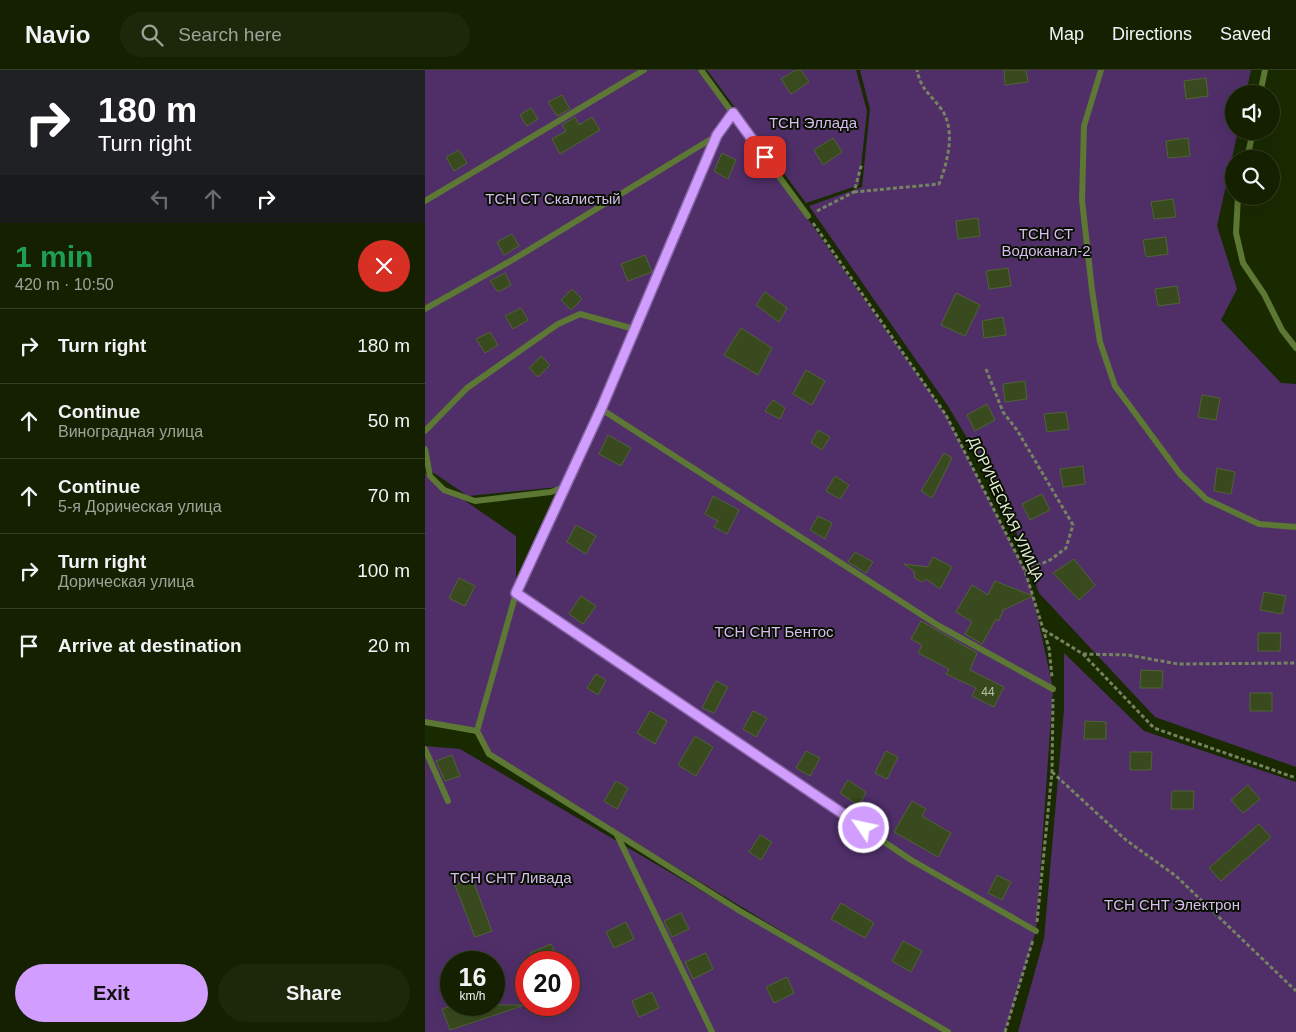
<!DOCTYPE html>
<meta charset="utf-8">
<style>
body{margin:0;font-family:Helvetica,sans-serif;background:#1d280a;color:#f1f3f6;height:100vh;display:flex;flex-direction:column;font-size:19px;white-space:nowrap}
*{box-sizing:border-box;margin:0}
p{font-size:16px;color:#9da399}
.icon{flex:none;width:28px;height:28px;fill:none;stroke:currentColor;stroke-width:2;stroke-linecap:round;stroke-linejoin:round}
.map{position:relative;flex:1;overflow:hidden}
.drawer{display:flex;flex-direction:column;background:#142000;width:425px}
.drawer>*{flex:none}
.banner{background:#202124;color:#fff;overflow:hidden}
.fabs{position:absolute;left:800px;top:15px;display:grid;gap:10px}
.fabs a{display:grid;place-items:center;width:55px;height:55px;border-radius:50%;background:#142000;box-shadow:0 5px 20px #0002,0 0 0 1px #333e22;font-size:25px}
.speed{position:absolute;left:15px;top:881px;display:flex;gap:10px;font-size:25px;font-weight:700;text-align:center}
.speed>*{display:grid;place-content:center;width:65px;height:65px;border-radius:50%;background:#142000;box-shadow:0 5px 20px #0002,0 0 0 1px #333e22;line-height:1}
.speed small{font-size:12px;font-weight:400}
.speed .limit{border:8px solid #d22;background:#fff;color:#111}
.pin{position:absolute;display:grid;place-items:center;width:42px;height:42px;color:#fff;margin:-21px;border-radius:10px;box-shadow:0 2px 8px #0006}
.me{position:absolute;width:55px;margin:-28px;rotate:304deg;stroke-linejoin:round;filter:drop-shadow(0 0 4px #0008)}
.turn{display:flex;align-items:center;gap:18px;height:105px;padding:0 15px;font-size:22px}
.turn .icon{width:65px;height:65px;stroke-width:2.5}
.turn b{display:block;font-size:35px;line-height:42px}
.lanes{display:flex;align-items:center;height:48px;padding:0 15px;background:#0003;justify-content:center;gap:25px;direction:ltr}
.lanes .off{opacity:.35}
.round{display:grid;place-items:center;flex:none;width:52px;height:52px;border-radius:26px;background:#1d280a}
.headline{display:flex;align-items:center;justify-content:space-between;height:85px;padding:0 15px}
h1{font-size:30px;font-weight:700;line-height:38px;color:#1e9e55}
.primary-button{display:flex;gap:10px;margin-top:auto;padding:10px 15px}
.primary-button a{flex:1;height:58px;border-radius:30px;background:#d19dfe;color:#111;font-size:20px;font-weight:700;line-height:58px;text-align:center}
.primary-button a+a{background:#1d280a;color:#f1f3f6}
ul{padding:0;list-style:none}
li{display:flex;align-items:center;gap:15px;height:75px;padding:0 15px;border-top:1px solid #333e22}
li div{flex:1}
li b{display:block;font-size:19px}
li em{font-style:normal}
header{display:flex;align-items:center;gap:30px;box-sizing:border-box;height:70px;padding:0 25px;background:#142000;border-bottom:1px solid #333e22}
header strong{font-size:24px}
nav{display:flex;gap:28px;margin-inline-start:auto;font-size:18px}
.search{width:350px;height:45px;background:#1d280a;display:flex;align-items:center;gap:12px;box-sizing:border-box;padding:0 18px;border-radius:28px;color:#9da399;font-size:19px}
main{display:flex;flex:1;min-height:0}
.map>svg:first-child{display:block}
</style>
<header>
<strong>Navio</strong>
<div class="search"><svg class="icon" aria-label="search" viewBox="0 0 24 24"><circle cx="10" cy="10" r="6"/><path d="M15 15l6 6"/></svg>Search here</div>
<nav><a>Map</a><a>Directions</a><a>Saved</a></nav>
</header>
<main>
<section class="drawer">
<div class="banner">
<div class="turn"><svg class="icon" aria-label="right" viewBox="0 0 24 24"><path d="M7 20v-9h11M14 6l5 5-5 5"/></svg><div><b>180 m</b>Turn right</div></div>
<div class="lanes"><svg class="icon off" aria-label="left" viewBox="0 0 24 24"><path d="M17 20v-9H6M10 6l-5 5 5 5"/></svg><svg class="icon off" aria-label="ahead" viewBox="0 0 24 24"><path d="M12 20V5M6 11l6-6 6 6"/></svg><svg class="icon" aria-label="right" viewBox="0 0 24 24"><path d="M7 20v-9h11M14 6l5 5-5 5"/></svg></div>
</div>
<div class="headline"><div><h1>1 min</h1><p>420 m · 10:50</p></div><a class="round" style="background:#d93025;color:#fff"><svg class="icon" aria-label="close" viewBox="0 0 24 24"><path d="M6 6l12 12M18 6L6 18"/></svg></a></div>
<ul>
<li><svg class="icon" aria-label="right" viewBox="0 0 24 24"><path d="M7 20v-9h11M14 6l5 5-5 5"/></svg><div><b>Turn right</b></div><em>180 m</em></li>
<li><svg class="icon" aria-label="ahead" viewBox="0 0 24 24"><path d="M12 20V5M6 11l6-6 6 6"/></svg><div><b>Continue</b><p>Виноградная улица</p></div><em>50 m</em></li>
<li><svg class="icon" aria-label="ahead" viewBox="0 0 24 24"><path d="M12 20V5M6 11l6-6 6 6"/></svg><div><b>Continue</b><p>5-я Дорическая улица</p></div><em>70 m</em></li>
<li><svg class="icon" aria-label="right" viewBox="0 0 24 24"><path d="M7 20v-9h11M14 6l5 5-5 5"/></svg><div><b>Turn right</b><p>Дорическая улица</p></div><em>100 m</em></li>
<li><svg class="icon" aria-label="arrive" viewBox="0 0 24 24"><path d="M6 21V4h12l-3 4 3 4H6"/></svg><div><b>Arrive at destination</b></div><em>20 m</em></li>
</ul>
<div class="primary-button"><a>Exit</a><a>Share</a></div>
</section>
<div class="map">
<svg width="871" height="962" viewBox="0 0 871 962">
<rect width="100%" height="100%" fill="#1a2a00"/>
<g fill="#502f69" fill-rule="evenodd">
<path d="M 0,0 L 272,0 L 308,43 L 521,345 L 600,501 L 608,526 L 628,619 L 611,861 L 580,962 L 523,962 L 64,684 L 52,661 L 0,655 L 0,403 L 91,466 L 91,521 L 258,154 L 134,417 L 43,426 L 0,397 Z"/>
<path d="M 282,0 L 431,0 L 442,41 L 434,115 L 381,133 Z"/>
<path d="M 435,0 L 826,0 L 821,24 L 809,24 L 809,61 L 813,61 L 792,156 L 812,219 L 796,250 L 856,313 L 871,314 L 871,697 L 730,647 L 614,523 L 580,432 L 523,336 L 384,136 L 437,117 L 445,39 Z"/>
<path d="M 639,583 L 719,661 L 871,712 L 871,962 L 593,962 L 619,869 L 639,640 Z"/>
<path d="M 0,676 L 35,679 L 517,962 L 0,962 ZM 26,892 L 69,892 L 69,935 L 26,935 ZM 101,892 L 144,892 L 144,935 L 101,935 Z"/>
</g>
<g fill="#384a1e" stroke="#506337">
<path d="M 371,0 L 376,0 L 384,12 L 366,24 L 356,9 Z"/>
<path d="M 579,0 L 601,0 L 603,12 L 580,15 Z"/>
<path d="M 781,8 L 783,26 L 761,29 L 759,11 Z"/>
<path d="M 137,25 L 145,39 L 132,46 L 123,32 Z"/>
<path d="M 106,38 L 113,49 L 102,56 L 95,45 Z"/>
<path d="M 150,47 L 154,55 L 167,47 L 175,60 L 135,84 L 127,69 L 141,61 L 137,55 Z"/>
<path d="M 408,68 L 417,82 L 398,95 L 389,80 Z"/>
<path d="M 763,68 L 765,86 L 743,88 L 741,71 Z"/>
<path d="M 34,80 L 42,93 L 29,101 L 21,87 Z"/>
<path d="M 297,83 L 311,90 L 303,109 L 289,101 Z"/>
<path d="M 748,129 L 751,147 L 729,149 L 726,132 Z"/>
<path d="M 553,148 L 555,166 L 533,169 L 531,151 Z"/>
<path d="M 87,164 L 94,176 L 79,185 L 72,172 Z"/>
<path d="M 741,167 L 743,184 L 721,187 L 718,170 Z"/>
<path d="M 220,185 L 227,202 L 203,211 L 196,194 Z"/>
<path d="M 583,198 L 586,216 L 564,219 L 561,201 Z"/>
<path d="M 80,203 L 86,215 L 73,222 L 65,211 Z"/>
<path d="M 752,216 L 755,233 L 733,236 L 730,219 Z"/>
<path d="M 147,219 L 157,229 L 146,240 L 136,230 Z"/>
<path d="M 340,222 L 362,238 L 354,252 L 331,235 Z"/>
<path d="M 531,223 L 555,235 L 540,266 L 516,255 Z"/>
<path d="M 96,238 L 103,250 L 88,259 L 80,246 Z"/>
<path d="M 578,247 L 581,265 L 559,268 L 557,251 Z"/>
<path d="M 316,258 L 347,278 L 333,305 L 299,285 Z"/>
<path d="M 65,262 L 73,275 L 60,283 L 51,269 Z"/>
<path d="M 116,286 L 125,295 L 113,307 L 104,298 Z"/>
<path d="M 381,300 L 400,311 L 387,335 L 368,324 Z"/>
<path d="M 600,311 L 602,329 L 580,332 L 578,314 Z"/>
<path d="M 777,325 L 795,328 L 791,350 L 773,347 Z"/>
<path d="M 348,330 L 360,338 L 355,349 L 340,341 Z"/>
<path d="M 562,334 L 570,350 L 550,361 L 542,345 Z"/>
<path d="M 641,342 L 644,359 L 622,362 L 619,344 Z"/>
<path d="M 393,360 L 405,367 L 397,380 L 386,373 Z"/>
<path d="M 183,365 L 206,378 L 196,396 L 174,384 Z"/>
<path d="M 519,383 L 527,388 L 507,428 L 496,421 Z"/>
<path d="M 658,396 L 660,414 L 638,417 L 635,399 Z"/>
<path d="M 792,398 L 810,402 L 806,424 L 789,421 Z"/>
<path d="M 410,406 L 424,415 L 415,429 L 401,421 Z"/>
<path d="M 617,424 L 625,440 L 605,450 L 597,434 Z"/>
<path d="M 288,426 L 314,440 L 302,464 L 289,457 L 293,451 L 280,444 Z"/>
<path d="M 393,446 L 407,453 L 400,469 L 385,460 Z"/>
<path d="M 151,455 L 171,466 L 161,484 L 142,472 Z"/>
<path d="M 430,482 L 448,492 L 441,503 L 423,492 Z"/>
<path d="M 508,487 L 527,497 L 515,519 L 501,509 L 497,512 L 490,508 L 489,501 L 479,494 L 503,497 Z"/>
<path d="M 649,489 L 670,515 L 654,530 L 628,503 Z"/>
<path d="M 34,508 L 50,516 L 40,536 L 24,528 Z"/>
<path d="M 570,511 L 608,526 L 578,540 L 574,551 L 571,549 L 557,574 L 540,564 L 547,552 L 531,542 L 547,515 L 563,525 Z"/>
<path d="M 839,522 L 861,526 L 857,544 L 835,540 Z"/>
<path d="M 156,526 L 171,536 L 158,554 L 144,544 Z"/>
<path d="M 496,551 L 552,583 L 545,600 L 579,617 L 569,637 L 547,626 L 551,618 L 521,604 L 524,599 L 493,583 L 497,575 L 486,569 Z"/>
<path d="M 833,563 L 856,563 L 855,581 L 833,581 Z"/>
<path d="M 716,600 L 738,601 L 737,618 L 715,618 Z"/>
<path d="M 171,604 L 181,610 L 173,625 L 162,618 Z"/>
<path d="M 291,611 L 303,617 L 289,643 L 277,638 Z"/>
<rect x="825" y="623" width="22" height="18"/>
<path d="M 225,641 L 242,651 L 230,674 L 212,663 Z"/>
<path d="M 328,641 L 342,648 L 331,667 L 318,659 Z"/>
<path d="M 660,651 L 681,652 L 681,669 L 659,669 Z"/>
<path d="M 270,666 L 288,677 L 271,706 L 253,695 Z"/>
<path d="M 381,681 L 395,688 L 385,706 L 371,698 Z"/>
<path d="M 461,681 L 473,687 L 462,709 L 450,703 Z"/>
<path d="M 705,682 L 727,682 L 726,700 L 705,700 Z"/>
<path d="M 27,685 L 35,706 L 20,711 L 11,691 Z"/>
<path d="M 423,710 L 441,722 L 434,736 L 415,723 Z"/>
<path d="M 191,711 L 203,718 L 192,739 L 179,731 Z"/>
<path d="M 823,715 L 835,729 L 818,743 L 806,730 Z"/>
<path d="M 747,721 L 769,721 L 768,739 L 746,739 Z"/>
<path d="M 487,731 L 501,739 L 497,746 L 526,763 L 513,787 L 469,762 Z"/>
<path d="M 834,754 L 846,767 L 796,811 L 784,798 Z"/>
<path d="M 335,765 L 347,772 L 336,790 L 324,782 Z"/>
<path d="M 572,805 L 586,812 L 577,830 L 563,823 Z"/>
<path d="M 47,808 L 67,861 L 50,867 L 30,815 Z"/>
<path d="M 416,833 L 449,853 L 440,868 L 406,849 Z"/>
<path d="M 256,843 L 264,859 L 247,867 L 239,851 Z"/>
<path d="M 201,852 L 209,869 L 189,878 L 181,862 Z"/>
<path d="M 478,871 L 497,881 L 486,902 L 467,891 Z"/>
<path d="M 126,874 L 134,892 L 110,892 L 105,883 Z"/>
<path d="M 281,883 L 288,899 L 268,909 L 260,892 Z"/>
<path d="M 362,907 L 369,923 L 349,933 L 341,917 Z"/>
<path d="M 227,922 L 234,938 L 214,947 L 207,931 Z"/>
<path d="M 29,935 L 97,935 L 97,936 L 25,960 L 17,939 Z"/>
</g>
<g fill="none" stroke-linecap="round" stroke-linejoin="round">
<g stroke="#758361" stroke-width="3" stroke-dasharray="4 2.5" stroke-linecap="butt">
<path d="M 429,122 L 514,114 C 523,91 532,57 514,36 C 503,22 496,19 492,0"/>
<path d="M 392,141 L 429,122 L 437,93"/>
<path d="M 388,153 L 521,345 L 600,501 L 624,578 L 627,607"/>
<path d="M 561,299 L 578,342 L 592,360 L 648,455 L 641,478 L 625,490 L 600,501"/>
<path d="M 619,560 L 658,584 L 729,658 L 871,708"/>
<path d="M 658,584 L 703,585 L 753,594 L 871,593"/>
<path d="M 627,702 L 701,770 L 751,806 L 871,921"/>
<path d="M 612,852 L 627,702 L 628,629"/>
<path d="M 580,962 L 608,870"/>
</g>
<g stroke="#5c7834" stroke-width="6">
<path d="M 276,0 L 383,146"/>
<path d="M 676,0 L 659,56 L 657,130 L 667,220 L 675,272 L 690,316 L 755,404 L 781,429 L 834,454 L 871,457"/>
<path d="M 835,24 L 840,0"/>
<path d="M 822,89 L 828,61"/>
<path d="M 813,126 L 811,163 L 818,193 L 839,224 L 857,260 L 871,278"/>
<path d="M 0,131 L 219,0"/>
<path d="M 0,239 L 89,189 L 291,66"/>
<path d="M 176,339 L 514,556 L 628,619"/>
<path d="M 0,361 L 42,318 L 133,254 L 155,244 L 209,259"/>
<path d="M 0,379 L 5,406 L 19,420 L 50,431 L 126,422 L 139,417 L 176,339 L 292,65 L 308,43"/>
<path d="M 139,417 L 91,523 L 52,661 L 64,684 L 315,841 L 523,962"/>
<path d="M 91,523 L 486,790 L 611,861"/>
<path d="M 0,652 L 52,661"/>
<path d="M 0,679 L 23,731"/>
<path d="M 192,765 L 287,962"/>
</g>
</g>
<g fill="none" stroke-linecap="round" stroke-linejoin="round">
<defs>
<path id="route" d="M 340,87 L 308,43 L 292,65 L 176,339 L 91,523 L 439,758"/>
</defs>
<use href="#route" stroke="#8866a5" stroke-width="12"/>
<use href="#route" stroke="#d19dfe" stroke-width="9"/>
</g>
<g text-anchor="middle" stroke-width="4" stroke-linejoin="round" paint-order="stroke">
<g font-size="12" fill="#b4c2a4">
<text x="563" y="626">44</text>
</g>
<g font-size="15" fill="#d5bbef" stroke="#091002">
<text x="388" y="58">ТСН Эллада</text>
<text x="128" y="134">ТСН СТ Скалистый</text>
<text x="621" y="169">ТСН СТ<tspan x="621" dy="17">Водоканал-2</tspan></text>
<text x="349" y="567">ТСН СНТ Бентос</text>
<text x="86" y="813">ТСН СНТ Ливада</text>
<text x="747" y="840">ТСН СНТ Электрон</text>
</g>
<g font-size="15" fill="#deead1" stroke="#091002">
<text transform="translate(581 439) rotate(65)" y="5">ДОРИЧЕСКАЯ УЛИЦА</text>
</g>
</g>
</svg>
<div class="fabs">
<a><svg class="icon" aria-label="sound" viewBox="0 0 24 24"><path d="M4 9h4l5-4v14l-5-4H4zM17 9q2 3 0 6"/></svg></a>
<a><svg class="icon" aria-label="search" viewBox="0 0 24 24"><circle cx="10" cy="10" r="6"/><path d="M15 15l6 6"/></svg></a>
</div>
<div class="speed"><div>16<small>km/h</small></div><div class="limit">20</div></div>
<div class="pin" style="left:340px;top:87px;background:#d93025"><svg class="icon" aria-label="arrive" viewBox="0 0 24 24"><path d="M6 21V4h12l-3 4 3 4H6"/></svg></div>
<svg class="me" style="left:439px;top:758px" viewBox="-20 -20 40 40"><circle r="17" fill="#d19dfe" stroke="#fff" stroke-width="3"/><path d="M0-11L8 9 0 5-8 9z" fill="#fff"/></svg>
</div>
</main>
